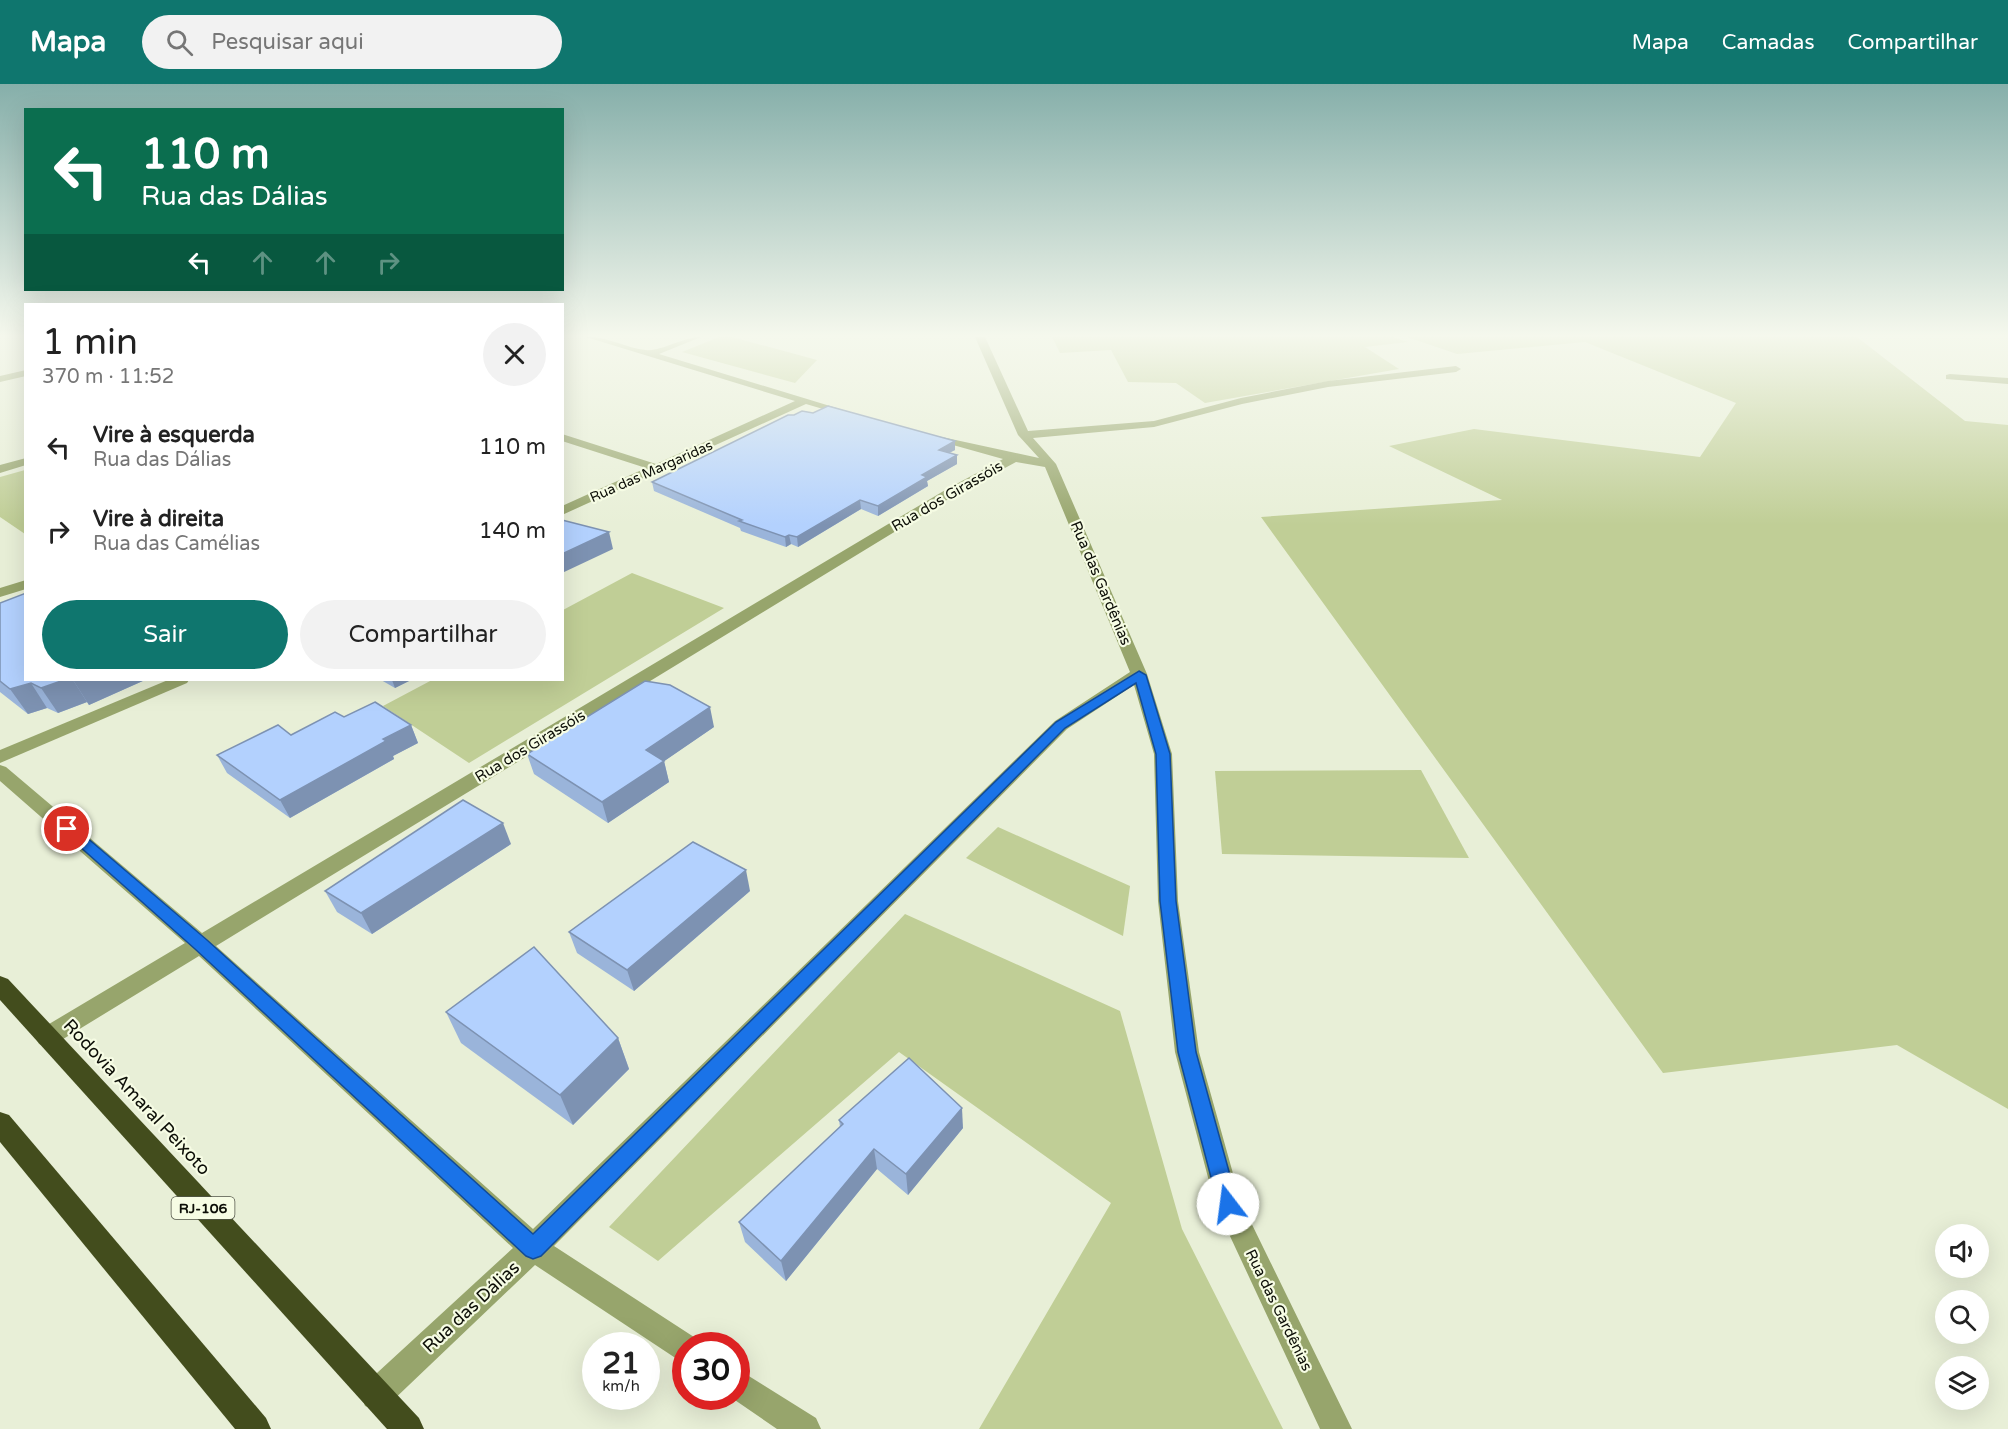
<!DOCTYPE html>
<html lang="pt">
<meta charset="utf-8">
<style>
body{margin:0;font-family:"Varela Round",sans-serif;background:#f2f2f2;color:#222;height:100vh;display:flex;flex-direction:column;font-size:22px;white-space:nowrap}
*{box-sizing:border-box;margin:0}
p{font-size:20px;color:#767676}
.icon{flex:none;width:33px;height:33px;fill:none;stroke:currentColor;stroke-width:2;stroke-linecap:round;stroke-linejoin:round}
.map{position:relative;flex:1;overflow:hidden}
.panel{position:absolute;left:24px;top:219px;width:540px;height:378px;display:flex;flex-direction:column;background:#fff;border-radius:0px;box-shadow:0 6px 24px #0002}
.panel>*{flex:none}
.guide{position:absolute;left:24px;top:24px;width:540px;height:183px;border-radius:0px;box-shadow:0 6px 24px #0002;background:#0b6e4f;color:#fff;overflow:hidden}
.fabs{position:absolute;left:1935px;top:1140px;display:grid;gap:12px}
.fabs a{display:grid;place-items:center;width:54px;height:54px;border-radius:50%;background:#fff;box-shadow:0 6px 24px #0002;font-size:30px}
.speed{position:absolute;left:582px;top:1248px;display:flex;gap:12px;font-size:30px;font-weight:700;text-align:center}
.speed>*{display:grid;place-content:center;width:78px;height:78px;border-radius:50%;background:#fff;box-shadow:0 6px 24px #0002;line-height:1}
.speed small{font-size:15px;font-weight:400}
.speed .limit{border:9px solid #d22;background:#fff;color:#111}
.pin{position:absolute;display:grid;place-items:center;width:51px;height:51px;color:#fff;margin:-26px;border:3px solid #fff;border-radius:50%;box-shadow:0 2px 6px #0007}
.me{position:absolute;width:66px;margin:-33px;rotate:345deg;stroke-linejoin:round;filter:drop-shadow(0 0 4px #0008)}
.turn{display:flex;align-items:center;gap:21px;height:126px;padding:0 18px;font-size:27px}
.turn .icon{width:78px;height:78px;stroke-width:2.5}
.turn b{display:block;font-size:42px;line-height:51px}
.lanes{display:flex;align-items:center;height:57px;padding:0 18px;background:#0003;justify-content:center;gap:30px;direction:ltr}
.lanes .off{opacity:.35}
.round{display:grid;place-items:center;flex:none;width:63px;height:63px;border-radius:32px;background:#f2f2f2}
.summary{display:flex;align-items:center;justify-content:space-between;height:102px;padding:0 18px}
h1{font-size:36px;font-weight:600;line-height:45px}
.cta{display:flex;gap:12px;margin-top:auto;padding:12px 18px}
.cta a{flex:1;height:69px;border-radius:36px;background:#0f766e;color:#fff;font-size:24px;font-weight:600;line-height:69px;text-align:center}
.cta a+a{background:#f2f2f2;color:#222}
ul{padding:0;list-style:none}
li{display:flex;align-items:center;gap:18px;height:84px;padding:0 18px}
li div{flex:1}
li b{display:block;font-size:22px}
li em{font-style:normal}
header{display:flex;align-items:center;gap:36px;box-sizing:border-box;height:84px;padding:0 30px;background:#0f766e;color:#fff}
header strong{font-size:28px}
nav{display:flex;gap:33px;margin-inline-start:auto;font-size:21px}
.search{width:420px;height:54px;background:#f2f2f2;display:flex;align-items:center;gap:15px;box-sizing:border-box;padding:0 21px;border-radius:33px;color:#767676;font-size:22px}
.map>svg:first-child{display:block}
</style>
<header>
<strong>Mapa</strong>
<div class="search"><svg class="icon" aria-label="search" viewBox="0 0 24 24"><circle cx="10" cy="10" r="6"/><path d="M15 15l6 6"/></svg>Pesquisar aqui</div>
<nav><a>Mapa</a><a>Camadas</a><a>Compartilhar</a></nav>
</header>
<div class="map">
<svg width="2008" height="1345" viewBox="0 0 2008 1345">
<rect width="100%" height="100%" fill="#e8efd7"/>
<g fill="#c0ce96">
<path d="M 719,253 L 732,253 L 817,276 L 795,299 L 682,268 Z"/>
<path d="M 1052,253 L 1393,253 L 1408,258 L 1365,263 L 1399,285 L 1205,319 L 1176,299 L 1128,298 L 1111,266 L 1060,269 Z"/>
<path d="M 1407,253 L 1857,253 L 1965,337 L 2008,341 L 2008,1025 L 1897,961 L 1663,989 L 1261,433 L 1502,416 L 1389,362 L 1474,345 L 1700,373 L 1736,319 L 1585,258 L 1457,270 Z"/>
<path d="M 25,386 L 26,386 L 25,450 L 0,433 L 0,393 Z"/>
<path d="M 632,489 L 724,524 L 469,679 L 383,622 L 432,596 L 562,596 L 563,526 Z"/>
<path d="M 1421,686 L 1469,774 L 1222,770 L 1215,687 Z"/>
<path d="M 998,743 L 1130,802 L 1123,852 L 966,774 Z"/>
<path d="M 905,830 L 1120,927 L 1182,1145 L 1283,1345 L 979,1345 L 1111,1119 L 899,968 L 658,1177 L 609,1143 Z"/>
</g>
<g fill="none" stroke-linecap="round" stroke-linejoin="round">
<g fill="#97a56c" fill-rule="evenodd">
<path d="M 586,253 C 608,252 625,264 646,266 C 660,268 683,253 701,253 L 659,270 L 853,329 L 847,332 L 806,320 L 562,431 L 562,422 L 646,384 L 562,357 L 562,350 L 656,380 L 795,317 Z"/>
<path d="M 975,253 L 985,253 L 1028,347 L 1154,337 L 1241,314 L 1328,297 L 1456,282 L 1461,285 L 1456,288 L 1328,303 L 1242,320 L 1154,343 L 1033,354 L 1056,380 L 1147,590 L 1172,670 L 1178,817 L 1199,968 L 1241,1118 L 1352,1345 L 1320,1345 L 1215,1120 L 1175,968 L 1158,817 L 1154,670 L 1134,601 L 1067,645 L 554,1162 L 697,1255 L 699,1262 L 686,1262 L 686,1281 L 535,1181 L 387,1322 L 376,1326 L 365,1322 L 361,1311 L 365,1300 L 513,1164 L 199,872 L 55,960 L 47,963 L 39,960 L 35,953 L 39,946 L 185,859 L 0,697 L 0,681 L 6,683 L 202,849 L 947,405 L 1003,375 L 928,354 L 928,350 L 1039,374 L 1018,351 ZM 1016,378 L 1045,383 L 1130,588 L 1055,637 L 533,1145 L 216,862 L 955,411 Z"/>
<path d="M 26,286 L 26,292 L 0,298 L 0,292 Z"/>
<path d="M 1950,290 L 2008,294 L 2008,300 L 1946,295 L 1946,291 Z"/>
<path d="M 26,374 L 26,381 L 0,389 L 0,381 Z"/>
<path d="M 26,496 L 26,505 L 0,513 L 0,504 Z"/>
<path d="M 168,596 L 189,596 L 187,599 L 0,679 L 0,666 Z"/>
<path d="M 736,1284 L 816,1334 L 821,1345 L 777,1345 L 729,1312 L 736,1312 Z"/>
</g>
<g fill="#434d1d" fill-rule="evenodd">
<path d="M 0,892 L 8,895 L 419,1334 L 424,1345 L 387,1345 L 0,916 Z"/>
<path d="M 0,1028 L 9,1031 L 266,1334 L 271,1345 L 235,1345 L 0,1058 Z"/>
</g>
</g>
<g fill="#9ab4da">
<path d="M 794,331 L 955,357 L 955,366 L 949,369 L 957,380 L 927,397 L 928,402 L 878,432 L 861,425 L 798,463 L 791,460 L 786,463 L 741,447 L 740,444 L 654,407 L 652,398 Z"/>
<path d="M 0,519 L 26,596 L 145,596 L 89,621 L 87,618 L 58,629 L 47,624 L 28,630 L 0,608 Z"/>
<path d="M 381,596 L 411,596 L 395,604 Z"/>
<path d="M 344,633 L 411,641 L 418,659 L 393,672 L 394,675 L 290,734 L 227,689 L 217,671 L 291,651 Z"/>
<path d="M 714,643 L 664,677 L 669,698 L 608,739 L 534,690 L 527,670 Z"/>
<path d="M 511,760 L 372,850 L 337,828 L 325,807 Z"/>
<path d="M 750,807 L 634,907 L 577,869 L 569,848 Z"/>
<path d="M 446,928 L 618,954 L 629,985 L 573,1041 L 461,959 Z"/>
<path d="M 839,1036 L 963,1044 L 908,1111 L 877,1085 L 786,1197 L 745,1158 L 739,1138 L 840,1043 Z"/>
</g>
<g fill="#7d92b2">
<path d="M 955,357 L 955,366 L 939,374 L 939,366 Z"/>
<path d="M 957,371 L 957,380 L 927,397 L 928,402 L 878,432 L 878,422 L 922,391 Z"/>
<path d="M 860,416 L 861,425 L 798,463 L 797,453 Z"/>
<path d="M 609,448 L 613,465 L 562,489 L 562,470 Z"/>
<path d="M 789,451 L 791,460 L 786,463 L 785,453 Z"/>
<path d="M 64,596 L 73,596 L 87,618 L 58,629 L 41,604 Z"/>
<path d="M 73,596 L 145,596 L 89,621 Z"/>
<path d="M 392,596 L 411,596 L 395,604 Z"/>
<path d="M 31,599 L 47,624 L 28,630 L 10,605 Z"/>
<path d="M 710,623 L 714,643 L 663,678 L 664,677 L 669,698 L 608,739 L 602,718 L 646,666 Z"/>
<path d="M 411,641 L 418,659 L 393,672 L 394,675 L 290,734 L 280,716 L 383,655 Z"/>
<path d="M 503,739 L 511,760 L 372,850 L 361,829 Z"/>
<path d="M 746,786 L 750,807 L 634,907 L 627,886 Z"/>
<path d="M 618,954 L 629,985 L 573,1041 L 560,1011 Z"/>
<path d="M 962,1024 L 963,1044 L 908,1111 L 906,1090 Z"/>
<path d="M 874,1065 L 877,1085 L 786,1197 L 781,1177 Z"/>
</g>
<g fill="#b3d1fe" stroke="#7d92b2" stroke-width="1.5">
<path d="M 828,322 L 955,357 L 939,366 L 957,371 L 922,391 L 927,393 L 878,422 L 860,416 L 797,453 L 789,451 L 785,453 L 739,437 L 742,436 L 652,398 L 788,331 L 794,331 L 802,327 L 813,329 Z"/>
<path d="M 562,436 L 609,448 L 562,470 Z"/>
<path d="M 26,509 L 26,596 L 64,596 L 41,604 L 31,599 L 10,605 L 0,597 L 0,519 Z"/>
<path d="M 645,597 L 670,601 L 710,623 L 646,666 L 664,677 L 602,718 L 527,670 Z"/>
<path d="M 375,618 L 411,641 L 383,655 L 386,657 L 280,716 L 217,671 L 278,641 L 291,651 L 335,628 L 344,633 Z"/>
<path d="M 463,716 L 503,739 L 361,829 L 325,807 Z"/>
<path d="M 693,758 L 746,786 L 627,886 L 569,848 Z"/>
<path d="M 534,863 L 618,954 L 560,1011 L 446,928 Z"/>
<path d="M 909,974 L 962,1024 L 906,1090 L 874,1065 L 781,1177 L 739,1138 L 843,1040 L 839,1036 Z"/>
</g>
<linearGradient id="sky" x2="0" y2="1"><stop stop-color="#86afaa"/><stop offset="0.57" stop-color="#f5f8ed"/><stop offset="1" stop-color="#f5f8ed" stop-opacity="0"/></linearGradient>
<rect width="2008" height="441" fill="url(#sky)"/>
<path fill="#1a73e8" stroke="#114b97" stroke-width="1.5" d="M 1139,587 L 1146,591 L 1170,670 L 1176,817 L 1196,968 L 1238,1120 L 1235,1127 L 1228,1130 L 1221,1127 L 1218,1120 L 1178,968 L 1160,817 L 1156,670 L 1136,599 L 1065,644 L 541,1172 L 533,1175 L 526,1172 L 195,865 L 60,745 L 62,741 L 72,741 L 207,856 L 533,1150 L 1056,638 Z"/>
<g text-anchor="middle" stroke-width="4.5" stroke-linejoin="round" paint-order="stroke">
<g font-size="14" fill="#0c0e07" stroke="#f6fce4">
<text transform="translate(651 387) rotate(-24)" y="5">Rua das Margaridas</text>
</g>
<rect fill="#f6fce4" stroke="#525549" stroke-width="1.5" x="171.5" y="1113" width="63" height="22" rx="4.5"/>
<g font-size="14" font-weight="bold" fill="#0c0e07">
<text x="203" y="1129">RJ-106</text>
</g>
<g font-size="15" fill="#0c0e07" stroke="#f6fce4">
<text transform="translate(947 412) rotate(-30)" y="5">Rua dos Girassóis</text>
<text transform="translate(1101 499) rotate(67)" y="5">Rua das Gardênias</text>
<text transform="translate(530 662) rotate(-31)" y="5">Rua dos Girassóis</text>
<text transform="translate(1279 1226) rotate(64)" y="5">Rua das Gardênias</text>
</g>
<g font-size="18" fill="#0c0e07" stroke="#f6fce4">
<text transform="translate(137 1013) rotate(47)" y="6">Rodovia Amaral Peixoto</text>
<text transform="translate(471 1223) rotate(-43)" y="6">Rua das Dálias</text>
</g>
</g>
</svg>
<div class="fabs">
<a><svg class="icon" aria-label="sound" viewBox="0 0 24 24"><path d="M4 9h4l5-4v14l-5-4H4zM17 9q2 3 0 6"/></svg></a>
<a><svg class="icon" aria-label="search" viewBox="0 0 24 24"><circle cx="10" cy="10" r="6"/><path d="M15 15l6 6"/></svg></a>
<a><svg class="icon" aria-label="layers" viewBox="0 0 24 24"><path d="M12 4l9 5-9 5-9-5zM3 14l9 5 9-5"/></svg></a>
</div>
<div class="speed"><div>21<small>km/h</small></div><div class="limit">30</div></div>
<div class="pin" style="left:67px;top:745px;background:#d93025"><svg class="icon" aria-label="arrive" viewBox="0 0 24 24"><path d="M6 21V4h12l-3 4 3 4H6"/></svg></div>
<svg class="me" style="left:1228px;top:1120px" viewBox="-20 -20 40 40"><circle r="19" fill="#fff"/><path d="M0-13L10 11 0 6-10 11z" fill="#1a73e8"/></svg>
<div class="guide">
<div class="turn"><svg class="icon" aria-label="left" viewBox="0 0 24 24"><path d="M17 20v-9H6M10 6l-5 5 5 5"/></svg><div><b>110 m</b>Rua das Dálias</div></div>
<div class="lanes"><svg class="icon" aria-label="left" viewBox="0 0 24 24"><path d="M17 20v-9H6M10 6l-5 5 5 5"/></svg><svg class="icon off" aria-label="ahead" viewBox="0 0 24 24"><path d="M12 20V5M6 11l6-6 6 6"/></svg><svg class="icon off" aria-label="ahead" viewBox="0 0 24 24"><path d="M12 20V5M6 11l6-6 6 6"/></svg><svg class="icon off" aria-label="right" viewBox="0 0 24 24"><path d="M7 20v-9h11M14 6l5 5-5 5"/></svg></div>
</div>
<section class="panel">
<div class="summary"><div><h1>1 min</h1><p>370 m · 11:52</p></div><a class="round"><svg class="icon" aria-label="close" viewBox="0 0 24 24"><path d="M6 6l12 12M18 6L6 18"/></svg></a></div>
<ul>
<li><svg class="icon" aria-label="left" viewBox="0 0 24 24"><path d="M17 20v-9H6M10 6l-5 5 5 5"/></svg><div><b>Vire à esquerda</b><p>Rua das Dálias</p></div><em>110 m</em></li>
<li><svg class="icon" aria-label="right" viewBox="0 0 24 24"><path d="M7 20v-9h11M14 6l5 5-5 5"/></svg><div><b>Vire à direita</b><p>Rua das Camélias</p></div><em>140 m</em></li>
</ul>
<div class="cta"><a>Sair</a><a>Compartilhar</a></div>
</section>
</div>
